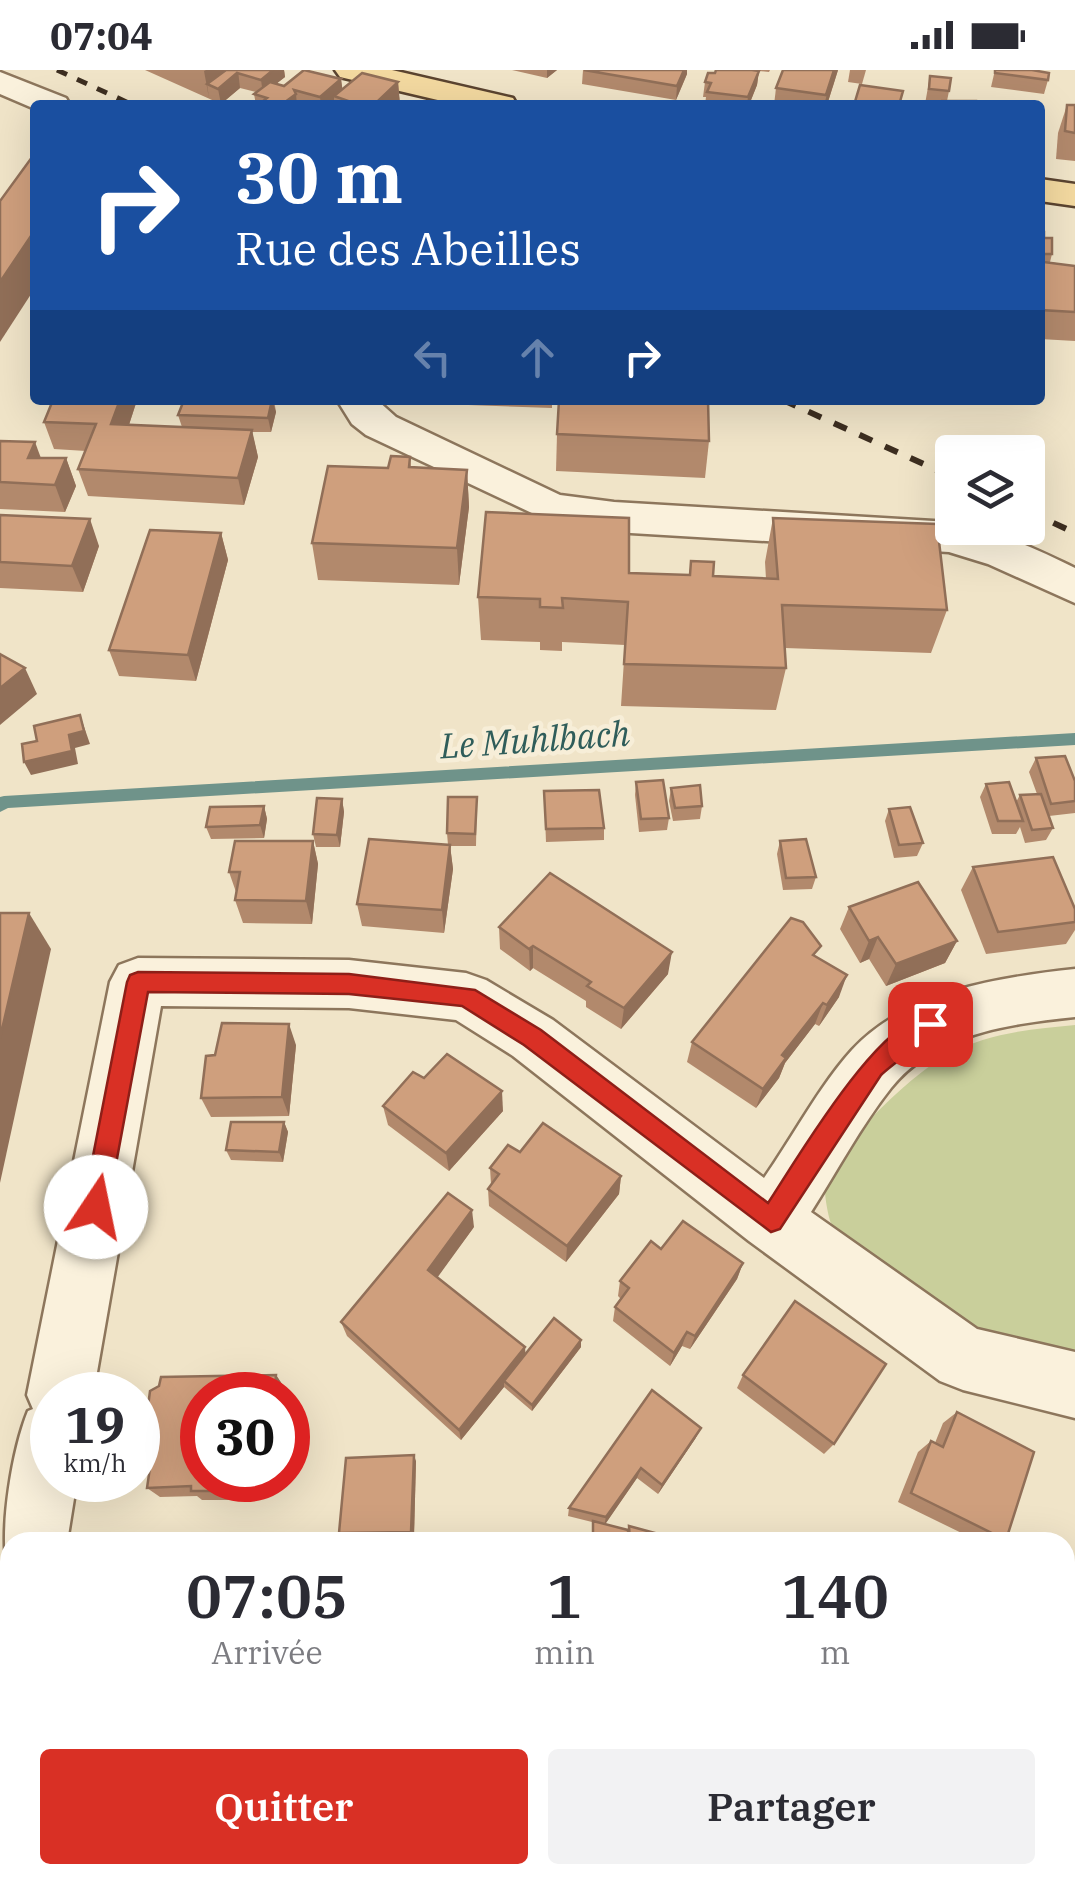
<!DOCTYPE html>
<html lang="fr">
<meta charset="utf-8">
<style>
body{margin:0;font-family:"IBM Plex Serif",serif;background:#f2f2f3;color:#2b2b33;height:100vh;display:flex;flex-direction:column;font-size:38px;white-space:nowrap}
*{box-sizing:border-box;margin:0}
p{font-size:32px;color:#7c7c81}
.icon{flex:none;width:55px;height:55px;fill:none;stroke:currentColor;stroke-width:2;stroke-linecap:round;stroke-linejoin:round}
.map{position:relative;flex:1;overflow:hidden}
.panel{position:absolute;left:0px;top:1462px;width:1075px;height:352px;display:flex;flex-direction:column;background:#fff;border-radius:30px 30px 0 0;box-shadow:0 10px 40px #0002}
.panel>*{flex:none}
.top-card{position:absolute;left:30px;top:30px;width:1015px;height:305px;border-radius:10px;box-shadow:0 10px 40px #0002;background:#1a4fa0;color:#fff;overflow:hidden}
.buttons{position:absolute;left:935px;top:365px;display:grid;gap:20px}
.buttons a{display:grid;place-items:center;width:110px;height:110px;border-radius:10px;background:#fff;box-shadow:0 10px 40px #0002;font-size:50px}
.speed{position:absolute;left:30px;top:1302px;display:flex;gap:20px;font-size:50px;font-weight:700;text-align:center}
.speed>*{display:grid;place-content:center;width:130px;height:130px;border-radius:50%;background:#fff;box-shadow:0 10px 40px #0002;line-height:1}
.speed small{font-size:25px;font-weight:400}
.speed .limit{border:15px solid #d22;background:#fff;color:#111}
.pin{position:absolute;display:grid;place-items:center;width:85px;height:85px;color:#fff;margin:-42px;border-radius:20px;box-shadow:0 5px 15px #0006}
.me{position:absolute;width:110px;margin:-55px;rotate:11deg;stroke-linejoin:round;filter:drop-shadow(0 0 8px #0008)}
.turn{display:flex;align-items:center;gap:35px;height:210px;padding:0 40px;font-size:45px}
.turn .icon{width:130px;height:130px;stroke-width:2.5}
.turn b{display:block;font-size:70px;line-height:85px}
.lanes{display:flex;align-items:center;height:95px;padding:0 40px;background:#0003;justify-content:center;gap:50px;direction:ltr}
.lanes .off{opacity:.35}
.eta{display:flex;justify-content:space-evenly;align-items:center;height:170px;text-align:center}
.eta b{font-size:60px;font-weight:600;line-height:70px}
.button{display:flex;gap:20px;margin-top:auto;padding:20px 40px}
.button a{flex:1;height:115px;border-radius:10px;background:#d93025;color:#fff;font-size:40px;font-weight:600;line-height:115px;text-align:center}
.button a+a{background:#f2f2f3;color:#2b2b33}
.status{display:flex;justify-content:space-between;align-items:center;height:70px;padding:0 50px;background:#fff;direction:ltr}
.status svg{height:28px;fill:currentColor}
.map>svg:first-child{display:block}
</style>
<div class="status"><b>07:04</b><svg viewBox="0 0 49 12"><path d="M0 12V9h3v3zM5 12V6h3v6zM10 12V3h3v9zM15 12V0h3v12zM26 1h20v11H26zM47 4h2v5h-2z"/></svg></div>
<div class="map">
<svg width="1075" height="1813" viewBox="0 0 1075 1813">
<rect width="100%" height="100%" fill="#f0e4c8"/>
<path fill="#c9cf9b" d="M 1075,955 L 1075,1285 C 992,1274 957,1248 889,1202 C 871,1190 842,1173 831,1153 C 828,1146 824,1123 825,1115 C 833,1078 915,1001 949,984 C 988,963 1032,959 1075,955 Z"/>
<g fill="none" stroke-linecap="round" stroke-linejoin="round">
<path fill="#6f938a" fill-rule="evenodd" d="M 1075,663 L 1075,675 L 8,738 L 0,742 L 0,727 L 4,726 Z"/>
<defs>
<g id="minor">
<path d="M 0,2 L 66,28 L 70,35 L 35,35 L 35,39 L 0,24 Z"/>
<path d="M 337,330 L 377,330 L 396,347 L 560,425 L 614,432 L 950,452 L 952,458 C 996,458 1037,480 1075,498 L 1075,533 L 988,494 L 949,482 L 614,462 L 551,452 L 366,365 L 352,354 Z"/>
<path d="M 138,888 L 349,890 L 466,903 L 486,910 L 553,950 L 764,1108 C 792,1068 820,1015 852,980 C 906,921 1000,907 1075,899 L 1075,947 C 1010,954 935,963 891,1018 C 861,1056 837,1101 811,1142 L 977,1259 L 1075,1282 L 1075,1348 L 963,1320 L 940,1311 L 749,1171 L 513,986 L 456,950 L 349,938 L 161,936 L 93,1325 L 52,1325 L 52,1410 L 77,1410 L 67,1472 L 10,1472 L 7,1497 C 0,1456 12,1381 28,1341 L 33,1339 L 27,1325 L 110,912 L 119,895 Z"/>
<path d="M 10,1555 L 10,1677 L 0,1681 L 0,1559 Z"/>
</g>
<g id="major">
<path d="M 335,0 L 392,0 L 513,28 L 517,35 L 459,35 L 340,7 Z"/>
<path d="M 1040,109 L 1075,114 L 1075,136 L 1040,131 Z"/>
</g>
</defs>
<use href="#minor" stroke="#8d765c" stroke-width="5"/>
<use href="#major" stroke="#5b4430" stroke-width="5"/>
<use href="#minor" fill="#faf1dc" fill-rule="evenodd"/>
<use href="#major" fill="#f3d9a0" fill-rule="evenodd"/>
<path stroke="#3d2e20" stroke-width="5" stroke-dasharray="11 11" stroke-linecap="butt" d="M 57,0 L 133,35"/>
<g stroke="#3d2e20" stroke-width="6" stroke-dasharray="14 14" stroke-linecap="butt">
<path d="M 783,330 L 952,407"/>
<path d="M 1028,441 L 1075,463"/>
</g>
</g>
<g fill="#b2896c">
<path d="M 145,0 L 284,0 L 285,7 L 276,14 L 284,16 L 341,9 L 342,19 L 398,12 L 400,35 L 335,35 L 334,30 L 329,35 L 256,35 L 254,24 L 256,22 L 240,18 L 221,34 Z"/>
<path d="M 512,0 L 557,0 L 547,8 Z"/>
<path d="M 583,0 L 687,4 L 676,30 L 582,14 Z"/>
<path d="M 716,0 L 770,0 L 769,2 L 759,1 L 757,15 L 749,35 L 705,35 L 706,27 L 703,27 L 705,12 L 715,3 Z"/>
<path d="M 838,0 L 827,35 L 774,35 L 776,18 Z"/>
<path d="M 850,0 L 866,0 L 862,14 L 848,12 Z"/>
<path d="M 995,0 L 1048,10 L 1044,24 L 991,17 Z"/>
<path d="M 930,6 L 949,21 L 947,31 L 978,35 L 925,34 Z"/>
<path d="M 1067,35 L 1075,35 L 1075,91 L 1056,89 L 1058,63 Z"/>
<path d="M 1040,162 L 1052,184 L 1050,192 L 1075,196 L 1075,271 L 1040,269 Z"/>
<path d="M 53,330 L 137,330 L 129,355 L 182,357 L 178,345 L 184,330 L 274,330 L 276,342 L 271,362 L 252,362 L 258,387 L 244,435 L 88,426 L 78,399 L 86,381 L 54,379 L 44,352 Z"/>
<path d="M 413,330 L 552,330 L 552,338 L 413,333 Z"/>
<path d="M 557,364 L 709,371 L 705,408 L 556,401 Z"/>
<path d="M 0,371 L 41,388 L 66,388 L 76,416 L 65,442 L 0,439 Z"/>
<path d="M 410,387 L 411,397 L 467,400 L 469,437 L 459,515 L 318,510 L 312,473 L 388,398 Z"/>
<path d="M 0,445 L 99,476 L 83,522 L 0,518 Z"/>
<path d="M 773,448 L 947,540 L 931,583 L 785,578 L 786,598 L 776,640 L 621,636 L 625,575 L 562,572 L 562,581 L 540,580 L 540,572 L 481,570 L 478,527 L 629,503 L 689,505 L 691,491 L 713,506 L 766,509 L 765,492 Z"/>
<path d="M 221,463 L 228,490 L 196,611 L 119,606 L 109,580 Z"/>
<path d="M 1036,688 L 1075,711 L 1075,743 L 1049,746 L 1053,758 L 1046,770 L 1025,773 L 1020,757 L 1016,764 L 992,764 L 980,727 L 986,714 L 1016,732 L 1020,725 L 1037,724 L 1029,702 Z"/>
<path d="M 636,712 L 669,748 L 667,760 L 639,762 L 635,725 Z"/>
<path d="M 671,718 L 702,736 L 700,749 L 673,751 L 669,731 Z"/>
<path d="M 544,721 L 604,758 L 604,770 L 546,772 Z"/>
<path d="M 477,727 L 476,776 L 450,776 L 453,799 L 444,863 L 362,856 L 357,834 L 448,775 L 447,763 Z"/>
<path d="M 342,729 L 344,742 L 340,777 L 316,777 L 313,764 Z"/>
<path d="M 264,736 L 267,749 L 264,768 L 211,769 L 206,757 Z"/>
<path d="M 889,739 L 923,773 L 917,786 L 894,788 L 885,751 Z"/>
<path d="M 313,771 L 318,794 L 312,854 L 243,853 L 235,830 L 236,822 L 229,802 Z"/>
<path d="M 780,771 L 816,807 L 812,819 L 783,820 L 777,784 Z"/>
<path d="M 973,797 L 1075,839 L 1075,860 L 1066,874 L 986,884 L 961,820 Z"/>
<path d="M 849,837 L 957,871 L 945,893 L 886,916 L 869,889 L 860,893 L 840,859 Z"/>
<path d="M 499,857 L 668,904 L 621,959 L 586,937 L 586,931 L 533,898 L 530,901 L 500,879 Z"/>
<path d="M 817,887 L 839,927 L 819,956 L 815,954 L 785,993 L 779,1008 L 756,1038 L 687,992 L 692,972 Z"/>
<path d="M 296,975 L 289,1046 L 211,1047 L 201,1028 L 215,985 Z"/>
<path d="M 424,1008 L 503,1041 L 449,1101 L 388,1055 L 383,1036 Z"/>
<path d="M 284,1052 L 288,1062 L 283,1092 L 231,1090 L 226,1080 Z"/>
<path d="M 520,1082 L 621,1106 L 619,1124 L 566,1192 L 489,1136 L 488,1119 L 491,1114 L 490,1098 Z"/>
<path d="M 474,1157 L 437,1207 L 525,1284 L 581,1270 L 581,1277 L 532,1341 L 504,1317 L 461,1370 L 347,1266 L 341,1252 Z"/>
<path d="M 661,1179 L 743,1193 L 737,1209 L 690,1279 L 682,1276 L 670,1296 L 613,1251 L 615,1237 L 621,1229 L 618,1226 L 620,1211 Z"/>
<path d="M 276,1305 L 284,1317 L 202,1410 L 275,1410 L 273,1424 L 235,1425 L 234,1430 L 202,1430 L 197,1426 L 160,1427 L 147,1418 L 156,1360 L 146,1352 Z"/>
<path d="M 743,1305 L 834,1374 L 824,1384 L 737,1318 Z"/>
<path d="M 957,1342 L 1006,1470 L 1000,1472 L 980,1472 L 898,1432 L 918,1382 L 931,1371 L 935,1373 L 943,1353 Z"/>
<path d="M 701,1358 L 695,1369 L 658,1424 L 637,1408 L 605,1454 L 627,1460 L 629,1456 L 688,1472 L 592,1472 L 592,1452 L 568,1446 L 569,1438 Z"/>
<path d="M 416,1391 L 414,1466 L 342,1467 L 339,1463 Z"/>
<path d="M 1065,1632 L 1075,1771 L 1065,1770 Z"/>
</g>
<g fill="#916f58">
<path d="M 206,0 L 238,0 L 240,18 L 221,34 L 218,19 L 207,14 L 209,28 L 204,1 Z"/>
<path d="M 273,0 L 284,0 L 285,7 L 263,24 L 261,10 Z"/>
<path d="M 547,0 L 557,0 L 547,8 Z"/>
<path d="M 684,0 L 687,0 L 687,4 L 676,30 L 677,16 Z"/>
<path d="M 834,0 L 838,0 L 827,35 L 824,35 Z"/>
<path d="M 759,1 L 757,15 L 749,35 L 747,35 L 748,27 Z"/>
<path d="M 341,9 L 343,23 L 334,26 L 334,30 L 329,35 L 321,35 L 320,27 Z"/>
<path d="M 398,12 L 400,35 L 379,35 L 379,30 Z"/>
<path d="M 296,24 L 297,35 L 281,35 Z"/>
<path d="M 35,160 L 35,218 L 0,272 L 0,212 Z"/>
<path d="M 120,330 L 137,330 L 120,382 L 111,354 Z"/>
<path d="M 272,330 L 276,342 L 271,362 L 268,348 Z"/>
<path d="M 252,360 L 258,387 L 244,435 L 238,408 Z"/>
<path d="M 35,372 L 45,399 L 39,415 L 28,388 Z"/>
<path d="M 66,388 L 76,416 L 65,442 L 55,415 Z"/>
<path d="M 467,400 L 469,437 L 459,515 L 457,478 Z"/>
<path d="M 90,449 L 99,476 L 83,522 L 72,496 Z"/>
<path d="M 221,463 L 228,490 L 196,611 L 188,585 Z"/>
<path d="M 25,598 L 37,624 L 0,655 L 0,618 Z"/>
<path d="M 80,645 L 90,674 L 75,678 L 78,694 L 31,705 L 24,692 L 69,665 Z"/>
<path d="M 342,729 L 344,742 L 340,777 L 337,765 Z"/>
<path d="M 264,736 L 267,749 L 264,768 L 260,755 Z"/>
<path d="M 313,771 L 318,794 L 312,854 L 306,831 Z"/>
<path d="M 450,775 L 453,799 L 444,863 L 442,840 Z"/>
<path d="M 29,843 L 51,879 L 0,1113 L 0,968 Z"/>
<path d="M 878,867 L 869,889 L 860,893 L 869,871 Z"/>
<path d="M 957,871 L 945,893 L 886,916 L 896,894 Z"/>
<path d="M 533,876 L 533,898 L 530,901 L 529,879 Z"/>
<path d="M 672,882 L 668,904 L 621,959 L 624,938 Z"/>
<path d="M 847,905 L 839,927 L 819,956 L 827,935 Z"/>
<path d="M 823,933 L 815,954 L 785,993 L 779,1008 L 756,1038 L 763,1019 L 782,985 Z"/>
<path d="M 289,954 L 296,975 L 289,1046 L 282,1027 Z"/>
<path d="M 502,1021 L 503,1041 L 449,1101 L 446,1083 Z"/>
<path d="M 284,1052 L 288,1062 L 283,1092 L 279,1082 Z"/>
<path d="M 621,1106 L 619,1124 L 566,1192 L 567,1176 Z"/>
<path d="M 472,1140 L 474,1157 L 432,1215 L 428,1200 Z"/>
<path d="M 743,1193 L 737,1209 L 690,1279 L 695,1266 Z"/>
<path d="M 687,1262 L 682,1276 L 670,1296 L 674,1283 Z"/>
<path d="M 581,1270 L 581,1277 L 532,1341 L 532,1335 Z"/>
<path d="M 525,1277 L 526,1290 L 504,1311 L 504,1317 L 461,1370 L 459,1360 Z"/>
<path d="M 276,1305 L 284,1317 L 284,1325 L 274,1325 Z"/>
<path d="M 701,1358 L 695,1369 L 658,1424 L 662,1415 Z"/>
<path d="M 414,1385 L 416,1391 L 414,1466 L 411,1462 Z"/>
<path d="M 641,1398 L 637,1408 L 604,1456 L 606,1447 Z"/>
<path d="M 265,1410 L 275,1410 L 273,1424 L 264,1415 Z"/>
<path d="M 224,1416 L 235,1425 L 234,1430 L 224,1421 Z"/>
<path d="M 153,1805 L 164,1805 L 147,1811 Z"/>
</g>
<g fill="#cf9f7d" stroke="#916f58" stroke-width="2.5">
<path d="M 226,0 L 273,0 L 261,10 L 237,3 L 218,19 L 207,14 Z"/>
<path d="M 304,0 L 341,9 L 320,27 L 294,20 L 296,24 L 281,35 L 258,35 L 267,28 L 254,24 L 270,12 L 284,16 Z"/>
<path d="M 584,0 L 684,0 L 677,16 Z"/>
<path d="M 716,0 L 752,0 L 759,1 L 748,27 L 707,22 L 711,13 L 705,12 L 708,3 L 715,3 Z"/>
<path d="M 783,0 L 834,0 L 826,25 L 776,18 Z"/>
<path d="M 995,0 L 1032,0 L 1049,3 L 1048,10 L 995,3 Z"/>
<path d="M 362,3 L 398,12 L 379,30 L 391,34 L 343,35 L 348,31 L 334,26 Z"/>
<path d="M 930,6 L 951,8 L 949,21 L 929,19 Z"/>
<path d="M 860,15 L 903,21 L 899,35 L 854,35 Z"/>
<path d="M 942,31 L 976,31 L 976,35 L 978,35 L 941,35 Z"/>
<path d="M 1067,35 L 1075,35 L 1075,63 L 1065,61 Z"/>
<path d="M 35,83 L 35,160 L 0,212 L 0,131 Z"/>
<path d="M 1040,162 L 1044,162 L 1044,168 L 1052,168 L 1052,184 L 1044,184 L 1043,192 L 1075,196 L 1075,242 L 1040,240 Z"/>
<path d="M 53,330 L 120,330 L 111,354 L 252,360 L 238,408 L 78,399 L 96,354 L 44,352 Z"/>
<path d="M 184,330 L 272,330 L 268,348 L 178,345 Z"/>
<path d="M 559,330 L 708,330 L 709,371 L 557,364 Z"/>
<path d="M 0,371 L 35,372 L 28,388 L 66,388 L 55,415 L 0,412 Z"/>
<path d="M 391,386 L 410,387 L 409,397 L 467,400 L 457,478 L 312,473 L 328,396 L 388,398 Z"/>
<path d="M 486,442 L 629,448 L 629,503 L 690,505 L 691,491 L 714,492 L 713,506 L 778,509 L 773,448 L 937,454 L 947,540 L 782,535 L 786,598 L 624,594 L 628,532 L 562,528 L 563,538 L 540,537 L 540,529 L 478,527 Z"/>
<path d="M 0,445 L 90,449 L 72,496 L 0,492 Z"/>
<path d="M 150,460 L 221,463 L 188,585 L 109,580 Z"/>
<path d="M 0,584 L 25,598 L 0,618 Z"/>
<path d="M 80,645 L 84,661 L 69,665 L 72,681 L 24,692 L 22,674 L 37,671 L 34,656 Z"/>
<path d="M 1065,686 L 1075,711 L 1075,731 L 1051,734 L 1036,688 Z"/>
<path d="M 663,710 L 669,748 L 641,749 L 636,712 Z"/>
<path d="M 1009,712 L 1023,751 L 998,751 L 986,714 Z"/>
<path d="M 700,715 L 702,736 L 675,738 L 671,718 Z"/>
<path d="M 599,720 L 604,758 L 546,759 L 544,721 Z"/>
<path d="M 1041,724 L 1053,758 L 1032,760 L 1020,725 Z"/>
<path d="M 448,727 L 477,727 L 475,764 L 447,763 Z"/>
<path d="M 317,728 L 342,729 L 337,765 L 313,764 Z"/>
<path d="M 264,736 L 260,755 L 206,757 L 210,737 Z"/>
<path d="M 910,737 L 923,773 L 899,775 L 889,739 Z"/>
<path d="M 369,769 L 450,775 L 442,840 L 357,834 Z"/>
<path d="M 806,769 L 816,807 L 786,808 L 780,771 Z"/>
<path d="M 235,771 L 313,771 L 306,831 L 235,830 L 240,802 L 229,802 Z"/>
<path d="M 1053,787 L 1075,839 L 1075,852 L 998,862 L 973,797 Z"/>
<path d="M 550,803 L 672,882 L 624,938 L 587,916 L 591,912 L 533,876 L 529,879 L 499,857 Z"/>
<path d="M 918,812 L 957,871 L 896,894 L 878,867 L 869,871 L 849,837 Z"/>
<path d="M 0,843 L 29,843 L 0,968 Z"/>
<path d="M 791,848 L 803,852 L 821,876 L 813,885 L 847,905 L 827,935 L 823,933 L 782,985 L 786,988 L 763,1019 L 692,972 Z"/>
<path d="M 222,953 L 289,954 L 282,1027 L 201,1028 L 206,986 L 215,985 Z"/>
<path d="M 447,984 L 502,1021 L 446,1083 L 383,1036 L 413,1002 L 424,1008 Z"/>
<path d="M 231,1052 L 284,1052 L 279,1082 L 226,1080 Z"/>
<path d="M 543,1053 L 621,1106 L 567,1176 L 488,1119 L 499,1104 L 490,1098 L 508,1075 L 520,1082 Z"/>
<path d="M 448,1123 L 472,1140 L 428,1200 L 525,1277 L 459,1360 L 341,1252 Z"/>
<path d="M 683,1151 L 743,1193 L 695,1266 L 687,1262 L 674,1283 L 615,1237 L 629,1218 L 620,1211 L 651,1171 L 661,1179 Z"/>
<path d="M 795,1231 L 886,1294 L 834,1374 L 743,1305 Z"/>
<path d="M 554,1248 L 581,1270 L 532,1335 L 504,1311 Z"/>
<path d="M 276,1305 L 274,1325 L 202,1325 L 202,1410 L 265,1410 L 264,1415 L 224,1416 L 224,1421 L 191,1421 L 191,1416 L 147,1418 L 156,1356 L 146,1352 L 150,1321 L 159,1316 L 161,1307 Z"/>
<path d="M 652,1320 L 701,1358 L 662,1415 L 641,1398 L 606,1447 L 569,1438 Z"/>
<path d="M 957,1342 L 1034,1382 L 1006,1470 L 911,1423 L 931,1371 L 943,1377 Z"/>
<path d="M 414,1385 L 411,1462 L 339,1463 L 346,1388 Z"/>
<path d="M 593,1451 L 628,1460 L 628,1472 L 593,1472 Z"/>
<path d="M 629,1456 L 688,1472 L 630,1472 Z"/>
<path d="M 249,1469 L 289,1469 L 288,1472 L 249,1472 Z"/>
<path d="M 1065,1632 L 1075,1632 L 1075,1771 L 1065,1721 Z"/>
<path d="M 112,1805 L 153,1805 L 147,1811 L 114,1809 Z"/>
</g>
<path fill="#d93025" stroke="#8d1f18" stroke-width="2.5" d="M 138,902 L 349,904 L 475,920 L 541,960 L 768,1133 C 793,1096 889,929 938,947 L 941,954 C 933,968 896,990 881,1005 L 780,1159 L 771,1162 L 524,975 L 462,936 L 349,924 L 148,922 L 108,1137 L 104,1146 L 96,1149 L 87,1146 L 83,1137 L 127,912 L 130,905 Z"/>
<g text-anchor="middle" stroke-width="9" stroke-linejoin="round" paint-order="stroke">
<g font-size="35" font-style="italic" fill="#2f5d5a" stroke="#f7eed8">
<text transform="translate(535 670) rotate(-4)" y="12">Le Muhlbach</text>
</g>
</g>
</svg>
<div class="buttons">
<a><svg class="icon" aria-label="layers" viewBox="0 0 24 24"><path d="M12 4l9 5-9 5-9-5zM3 14l9 5 9-5"/></svg></a>
</div>
<div class="speed"><div>19<small>km/h</small></div><div class="limit">30</div></div>
<div class="pin" style="left:930px;top:954px;background:#d93025"><svg class="icon" aria-label="arrive" viewBox="0 0 24 24"><path d="M6 21V4h12l-3 4 3 4H6"/></svg></div>
<svg class="me" style="left:96px;top:1137px" viewBox="-20 -20 40 40"><circle r="19" fill="#fff"/><path d="M0-13L10 11 0 6-10 11z" fill="#d93025"/></svg>
<div class="top-card">
<div class="turn"><svg class="icon" aria-label="right" viewBox="0 0 24 24"><path d="M7 20v-9h11M14 6l5 5-5 5"/></svg><div><b>30 m</b>Rue des Abeilles</div></div>
<div class="lanes"><svg class="icon off" aria-label="left" viewBox="0 0 24 24"><path d="M17 20v-9H6M10 6l-5 5 5 5"/></svg><svg class="icon off" aria-label="ahead" viewBox="0 0 24 24"><path d="M12 20V5M6 11l6-6 6 6"/></svg><svg class="icon" aria-label="right" viewBox="0 0 24 24"><path d="M7 20v-9h11M14 6l5 5-5 5"/></svg></div>
</div>
<section class="panel">
<div class="eta">
<div><b>07:05</b><p>Arrivée</p></div>
<div><b>1</b><p>min</p></div>
<div><b>140</b><p>m</p></div>
</div>
<div class="button"><a>Quitter</a><a>Partager</a></div>
</section>
</div>
